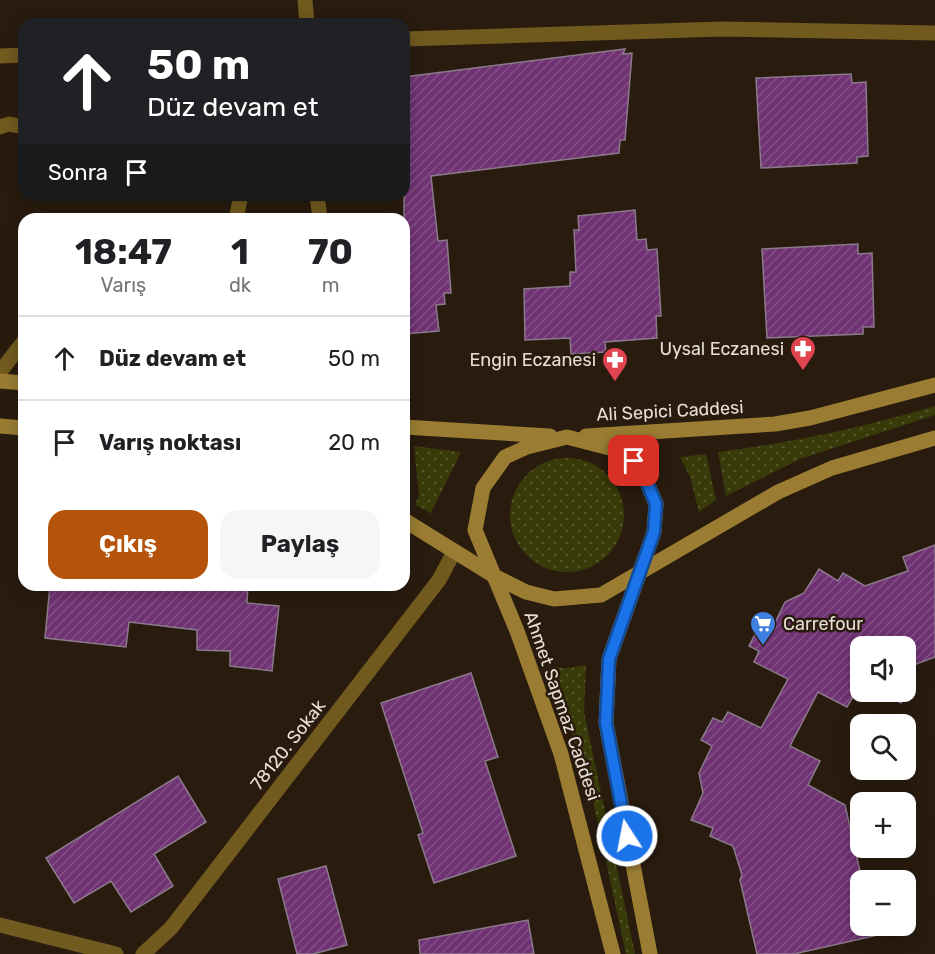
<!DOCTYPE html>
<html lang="tr">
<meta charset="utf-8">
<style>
body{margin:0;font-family:Rubik,sans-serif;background:#f6f6f6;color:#202124;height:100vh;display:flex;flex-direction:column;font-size:22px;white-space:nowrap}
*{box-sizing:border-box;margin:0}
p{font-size:20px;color:#757577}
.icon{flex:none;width:33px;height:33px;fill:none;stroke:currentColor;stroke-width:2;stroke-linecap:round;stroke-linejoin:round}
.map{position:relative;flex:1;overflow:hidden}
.side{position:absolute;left:18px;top:213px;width:392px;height:378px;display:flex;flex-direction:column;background:#fff;border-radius:18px;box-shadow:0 3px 15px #0003}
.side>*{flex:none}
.top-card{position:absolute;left:18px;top:18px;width:392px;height:183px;border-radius:18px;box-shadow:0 3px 15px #0003;background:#202124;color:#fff;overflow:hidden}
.tools{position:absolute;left:850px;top:636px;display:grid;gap:12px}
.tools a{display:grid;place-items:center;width:66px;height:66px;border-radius:12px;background:#fff;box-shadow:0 3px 15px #0003;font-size:30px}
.pin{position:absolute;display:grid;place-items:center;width:51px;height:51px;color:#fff;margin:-26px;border-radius:12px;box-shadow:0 3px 9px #0006}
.me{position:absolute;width:66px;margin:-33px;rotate:349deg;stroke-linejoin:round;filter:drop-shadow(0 0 4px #0008)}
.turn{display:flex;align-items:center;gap:21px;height:126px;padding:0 30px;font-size:27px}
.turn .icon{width:78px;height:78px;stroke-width:2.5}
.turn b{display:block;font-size:42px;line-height:51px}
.then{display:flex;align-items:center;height:57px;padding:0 30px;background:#0003;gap:12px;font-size:22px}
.eta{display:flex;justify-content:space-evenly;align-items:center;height:102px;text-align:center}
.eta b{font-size:36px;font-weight:700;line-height:42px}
.primary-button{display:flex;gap:12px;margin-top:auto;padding:12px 30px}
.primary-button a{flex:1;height:69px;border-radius:18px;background:#b45309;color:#fff;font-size:24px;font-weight:700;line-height:69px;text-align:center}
.primary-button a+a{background:#f6f6f6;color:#202124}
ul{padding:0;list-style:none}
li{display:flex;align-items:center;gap:18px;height:84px;padding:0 30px;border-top:2px solid #e0e0e0}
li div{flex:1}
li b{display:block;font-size:22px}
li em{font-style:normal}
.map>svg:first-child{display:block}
</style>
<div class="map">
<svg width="935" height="954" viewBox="0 0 935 954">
<defs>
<pattern id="grass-dots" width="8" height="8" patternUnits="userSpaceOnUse" patternTransform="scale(1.5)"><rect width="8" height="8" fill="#393a09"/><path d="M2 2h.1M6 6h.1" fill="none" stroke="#56562c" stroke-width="1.8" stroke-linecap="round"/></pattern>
<pattern id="building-hatch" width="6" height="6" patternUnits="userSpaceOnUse" patternTransform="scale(1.5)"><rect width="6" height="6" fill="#6f3272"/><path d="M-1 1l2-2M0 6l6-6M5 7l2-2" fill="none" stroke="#844f85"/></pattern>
</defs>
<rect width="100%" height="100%" fill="#291b0e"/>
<g fill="url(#grass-dots)">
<path d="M 935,406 L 935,415 L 800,459 L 726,496 L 718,452 C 795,442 861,428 935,406 Z"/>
<path d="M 414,446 L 461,452 L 431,513 L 415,505 L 419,495 Z"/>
<path d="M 706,454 L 716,500 L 699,512 L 690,477 L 680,457 Z"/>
<circle cx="567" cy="515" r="57"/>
<path d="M 586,665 L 584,712 L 635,954 L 626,954 L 593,801 L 551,667 L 566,668 Z"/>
</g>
<g fill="url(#building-hatch)" stroke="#8b7a8b" stroke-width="1.5">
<path d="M 625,49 L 623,54 L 632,53 L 625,140 L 620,140 L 619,153 L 431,176 L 438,241 L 447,240 L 451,293 L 444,293 L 445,304 L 436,305 L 439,331 L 404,334 L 404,77 Z"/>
<path d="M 851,74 L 852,83 L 866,82 L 868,156 L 857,157 L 857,163 L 761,168 L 756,78 Z"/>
<path d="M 635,210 L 637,240 L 646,239 L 647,250 L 657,249 L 661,316 L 656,316 L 657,338 L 605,342 L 606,352 L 571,354 L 570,338 L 525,340 L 524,289 L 570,286 L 570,272 L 576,272 L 574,230 L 579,230 L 578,216 Z"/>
<path d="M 858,244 L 858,254 L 872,253 L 874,327 L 863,327 L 863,334 L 767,338 L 762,249 Z"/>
<path d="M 935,545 L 935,657 L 906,668 L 906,646 L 861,646 L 861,683 L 847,707 L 818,692 L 790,746 L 820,761 L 808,785 L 845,805 L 862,880 L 861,926 L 872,926 L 874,936 L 794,954 L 757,954 L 740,880 L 742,875 L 733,846 L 710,836 L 713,828 L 691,820 L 703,793 L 699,773 L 712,746 L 701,740 L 713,718 L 722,722 L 728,712 L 761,728 L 788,679 L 754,662 L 759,651 L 749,646 L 761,623 L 772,629 L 785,602 L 804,593 L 819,569 L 838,581 L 843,573 L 865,586 L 908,571 L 903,557 Z"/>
<path d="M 50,585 L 248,585 L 247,603 L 279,606 L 272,671 L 230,666 L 230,651 L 197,650 L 197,630 L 129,622 L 126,647 L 45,638 Z"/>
<path d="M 906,668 L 911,684 L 901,703 L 878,692 L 906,692 Z"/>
<path d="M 471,673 L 498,757 L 485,761 L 516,856 L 434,883 L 418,835 L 423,833 L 381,703 Z"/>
<path d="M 178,776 L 206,822 L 154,854 L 173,886 L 131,912 L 111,881 L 74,903 L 46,858 Z"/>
<path d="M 326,866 L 347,945 L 313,954 L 297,954 L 278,879 Z"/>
<path d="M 528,920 L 534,954 L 420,954 L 419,940 Z"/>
</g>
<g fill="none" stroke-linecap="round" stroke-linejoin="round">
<g stroke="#715a1e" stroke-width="15">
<path d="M 0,127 L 9,124 L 24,127"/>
<path d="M 236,219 L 241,195"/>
<path d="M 0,372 L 24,341"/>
</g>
<g stroke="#715a1e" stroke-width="15">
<path d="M 305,0 L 307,24"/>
<path d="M 404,39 L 722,29 L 935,33"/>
<path d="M 0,56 L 24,55"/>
<path d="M 317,195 L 320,219"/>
<path d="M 0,925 L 116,954"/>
<path d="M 143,954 L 171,928 L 439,580 L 454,552"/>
</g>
<g stroke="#9a7d32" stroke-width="15">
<path d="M 0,381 L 24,383"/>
<path d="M 0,426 L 24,428"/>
<path d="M 404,427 L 550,436"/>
<path d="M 586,436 L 775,424 L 810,418 L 935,385"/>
<path d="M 404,520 L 496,577 L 526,592 L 554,599 L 601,595 L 778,492 L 832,468 L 935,438"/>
<path d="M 613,954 L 561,754 L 517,631 L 475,530 L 483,488 L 505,457 L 527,447 L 567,437 L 625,452 L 642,471 L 656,504 L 654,532 L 609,659 L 606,723 L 650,954"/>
</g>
</g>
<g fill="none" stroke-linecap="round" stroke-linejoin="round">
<defs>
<path id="route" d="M 627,836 L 606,723 L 609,659 L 654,532 L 656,504 L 642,471 L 634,461"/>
</defs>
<use href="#route" stroke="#114b97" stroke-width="15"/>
<use href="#route" stroke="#1a73e8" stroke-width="10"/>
</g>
<defs>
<symbol id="pharmacy-pin" viewBox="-11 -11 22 30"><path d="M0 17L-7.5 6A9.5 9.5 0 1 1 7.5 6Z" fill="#e0444e" stroke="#291b0e"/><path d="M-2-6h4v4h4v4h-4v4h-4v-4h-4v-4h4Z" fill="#fff"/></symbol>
<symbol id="supermarket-pin" viewBox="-11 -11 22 30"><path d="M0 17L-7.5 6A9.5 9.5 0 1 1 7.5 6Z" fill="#3f7fe0" stroke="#291b0e"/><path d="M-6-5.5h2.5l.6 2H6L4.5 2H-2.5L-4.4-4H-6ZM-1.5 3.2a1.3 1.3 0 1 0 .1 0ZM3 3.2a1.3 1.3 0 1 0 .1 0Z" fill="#fff"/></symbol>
</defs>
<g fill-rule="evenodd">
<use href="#pharmacy-pin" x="788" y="334" width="30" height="40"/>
<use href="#pharmacy-pin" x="600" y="345" width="30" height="40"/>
<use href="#supermarket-pin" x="748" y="609" width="30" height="40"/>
</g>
<g text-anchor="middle" stroke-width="5" stroke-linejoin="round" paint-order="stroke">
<g font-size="18" fill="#e7ded5" stroke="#291b0e" text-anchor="end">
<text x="784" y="355">Uysal Eczanesi</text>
<text x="596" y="366">Engin Eczanesi</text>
<text x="783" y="630" text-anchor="start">Carrefour</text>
</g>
<g font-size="18" fill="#e7ded5" stroke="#291b0e">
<text transform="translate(670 411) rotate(-3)" y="6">Ali Sepici Caddesi</text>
<text transform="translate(562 706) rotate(71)" y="6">Ahmet Sapmaz Caddesi</text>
<text transform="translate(288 745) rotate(-52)" y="6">78120. Sokak</text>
</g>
</g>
</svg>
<div class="tools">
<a><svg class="icon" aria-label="sound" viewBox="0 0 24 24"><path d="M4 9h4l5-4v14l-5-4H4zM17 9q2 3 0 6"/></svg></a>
<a><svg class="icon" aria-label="search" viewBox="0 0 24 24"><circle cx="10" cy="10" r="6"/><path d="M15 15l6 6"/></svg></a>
<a>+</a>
<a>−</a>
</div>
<div class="pin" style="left:634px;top:461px;background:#d93025"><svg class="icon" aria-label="arrive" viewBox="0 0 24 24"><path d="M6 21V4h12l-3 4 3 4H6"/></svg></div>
<svg class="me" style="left:627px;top:836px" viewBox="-20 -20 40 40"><circle r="17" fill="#1a73e8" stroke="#fff" stroke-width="3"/><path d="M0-11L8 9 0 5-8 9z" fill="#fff"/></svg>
<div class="top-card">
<div class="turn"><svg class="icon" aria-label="ahead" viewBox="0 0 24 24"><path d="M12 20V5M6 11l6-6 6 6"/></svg><div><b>50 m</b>Düz devam et</div></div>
<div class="then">Sonra<svg class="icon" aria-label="arrive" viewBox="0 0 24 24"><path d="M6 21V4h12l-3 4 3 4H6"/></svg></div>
</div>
<section class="side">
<div class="eta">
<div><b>18:47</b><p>Varış</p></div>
<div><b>1</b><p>dk</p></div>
<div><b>70</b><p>m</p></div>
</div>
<ul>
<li><svg class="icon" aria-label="ahead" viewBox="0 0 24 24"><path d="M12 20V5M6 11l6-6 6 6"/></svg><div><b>Düz devam et</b></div><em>50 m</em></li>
<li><svg class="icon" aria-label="arrive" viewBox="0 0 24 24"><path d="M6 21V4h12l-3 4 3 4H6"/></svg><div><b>Varış noktası</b></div><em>20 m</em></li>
</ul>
<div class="primary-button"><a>Çıkış</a><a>Paylaş</a></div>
</section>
</div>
